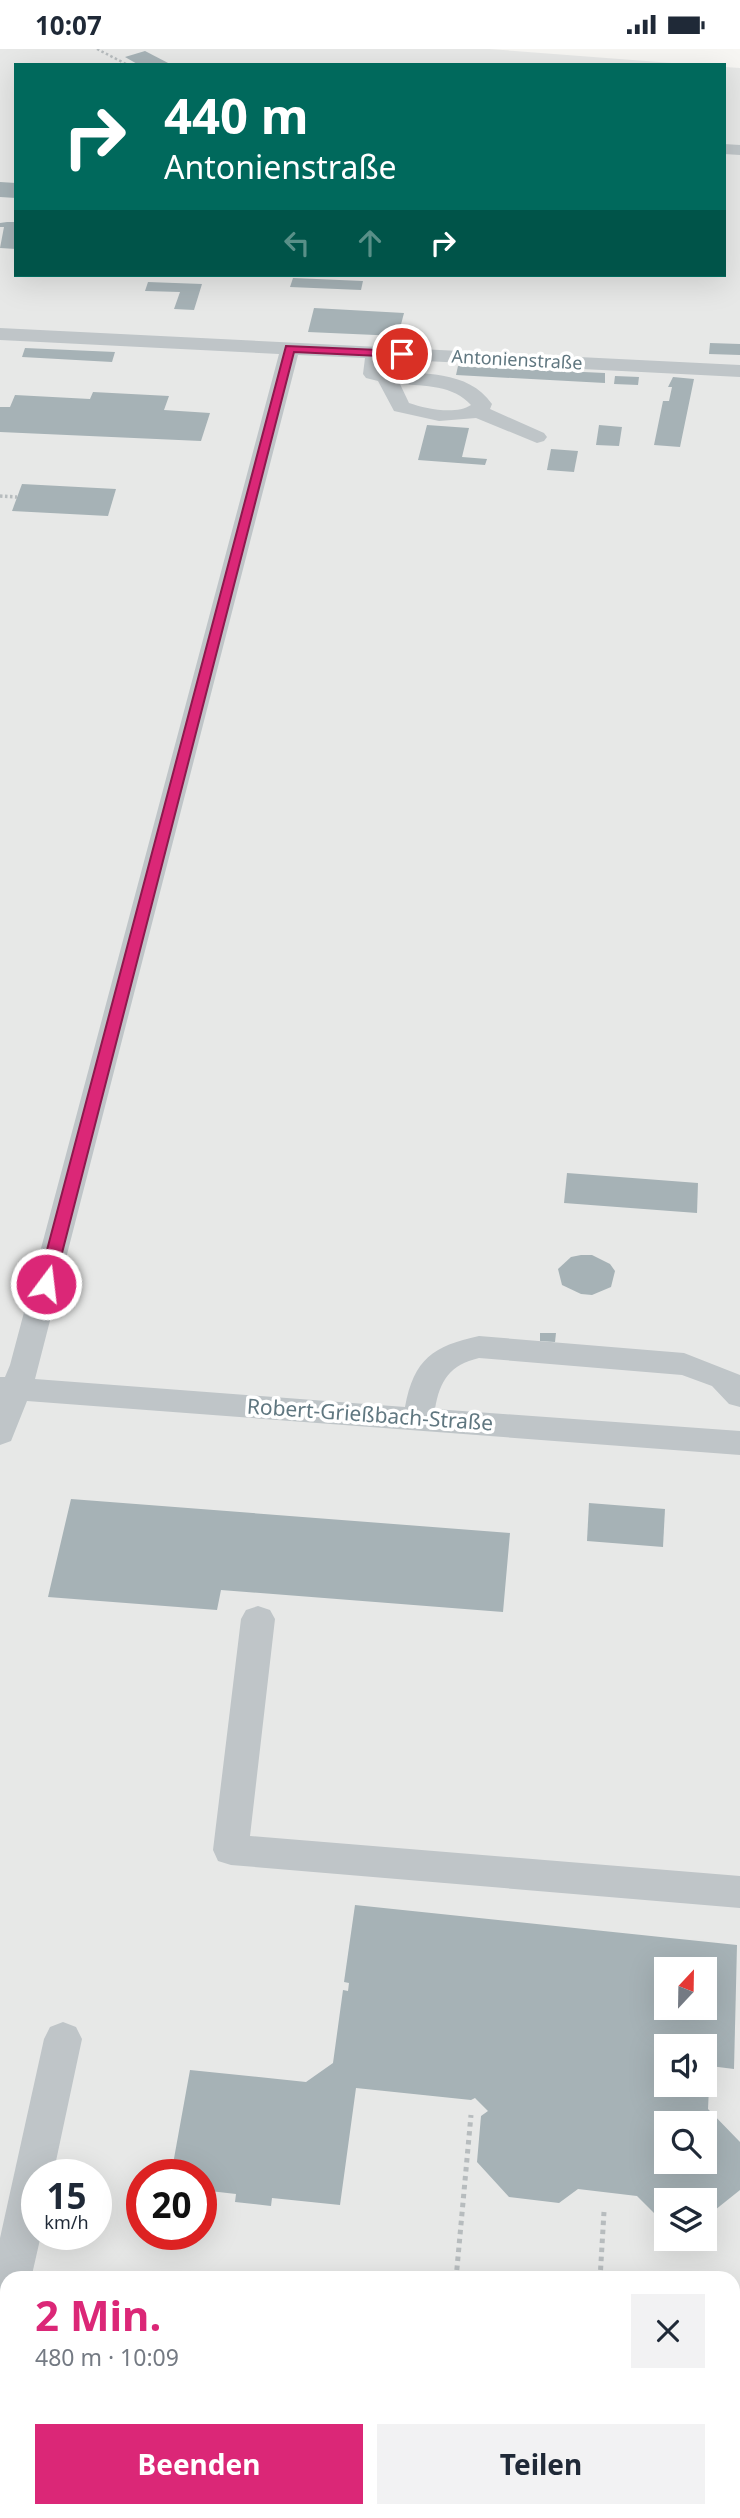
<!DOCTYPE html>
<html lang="de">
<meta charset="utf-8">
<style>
body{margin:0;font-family:"Noto Sans",sans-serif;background:#f2f2f3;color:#1f2937;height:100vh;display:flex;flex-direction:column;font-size:26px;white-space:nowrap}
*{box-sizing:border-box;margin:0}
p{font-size:23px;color:#747a83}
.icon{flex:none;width:38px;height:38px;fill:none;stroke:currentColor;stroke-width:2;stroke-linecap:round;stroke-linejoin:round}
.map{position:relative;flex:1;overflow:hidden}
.panel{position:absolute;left:0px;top:2222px;width:740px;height:247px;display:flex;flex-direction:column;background:#fff;border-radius:21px 21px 0 0;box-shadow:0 7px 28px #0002}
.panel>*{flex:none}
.banner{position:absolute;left:14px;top:14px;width:712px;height:214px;border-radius:0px;box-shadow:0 7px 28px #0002;background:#00695c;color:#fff;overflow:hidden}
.needle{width:46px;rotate:22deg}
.buttons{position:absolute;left:654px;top:1908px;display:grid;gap:14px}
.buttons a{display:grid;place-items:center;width:63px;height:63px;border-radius:0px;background:#fff;box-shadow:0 7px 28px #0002;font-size:35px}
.speed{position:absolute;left:21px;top:2110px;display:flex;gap:14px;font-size:35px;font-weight:700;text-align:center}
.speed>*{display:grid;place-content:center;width:91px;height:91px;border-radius:50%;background:#fff;box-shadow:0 7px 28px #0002;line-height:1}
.speed small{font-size:18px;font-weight:400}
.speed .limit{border:10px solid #d22;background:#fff;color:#111}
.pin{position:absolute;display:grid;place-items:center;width:60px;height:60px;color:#fff;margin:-30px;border:4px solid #fff;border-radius:50%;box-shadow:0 2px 7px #0007}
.me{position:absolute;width:77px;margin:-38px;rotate:15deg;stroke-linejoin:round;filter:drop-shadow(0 0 5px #0008)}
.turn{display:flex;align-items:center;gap:24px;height:147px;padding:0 35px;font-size:32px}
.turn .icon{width:91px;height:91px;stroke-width:2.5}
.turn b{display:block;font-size:49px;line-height:60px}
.lanes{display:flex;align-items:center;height:66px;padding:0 35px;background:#0003;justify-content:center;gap:35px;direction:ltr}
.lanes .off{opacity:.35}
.round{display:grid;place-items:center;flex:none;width:74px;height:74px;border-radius:0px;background:#f2f2f3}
.summary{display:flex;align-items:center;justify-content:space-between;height:119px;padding:0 35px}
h1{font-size:42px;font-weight:700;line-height:52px;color:#db2777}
.primary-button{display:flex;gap:14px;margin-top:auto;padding:14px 35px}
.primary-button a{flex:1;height:80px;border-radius:0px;background:#db2777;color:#fff;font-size:28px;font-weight:700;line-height:80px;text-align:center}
.primary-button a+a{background:#f2f2f3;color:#1f2937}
.status{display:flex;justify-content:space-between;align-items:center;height:49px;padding:0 35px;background:#fff;direction:ltr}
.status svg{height:19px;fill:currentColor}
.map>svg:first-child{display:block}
</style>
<div class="status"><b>10:07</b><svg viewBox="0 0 49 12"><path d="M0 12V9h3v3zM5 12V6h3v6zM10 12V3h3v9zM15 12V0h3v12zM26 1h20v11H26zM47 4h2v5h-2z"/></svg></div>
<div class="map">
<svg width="740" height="2469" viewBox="0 0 740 2469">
<rect width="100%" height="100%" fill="#f7f6f3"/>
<path fill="#e7e8e7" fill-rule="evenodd" d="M 0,0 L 489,0 L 698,16 L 16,16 L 16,226 L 724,226 L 725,18 L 740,19 L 740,2459 L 733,2458 L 733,2230 L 7,2230 L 7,2385 L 0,2384 ZM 667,1920 L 705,1920 L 705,1958 L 667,1958 ZM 667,1997 L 705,1997 L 705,2035 L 667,2035 ZM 667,2074 L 705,2074 L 705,2112 L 667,2112 ZM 37,2126 L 96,2126 L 96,2186 L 37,2186 ZM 142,2126 L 201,2126 L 201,2186 L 142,2186 ZM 667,2151 L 705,2151 L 705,2189 L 667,2189 Z"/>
<g fill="#a6b2b6" fill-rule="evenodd">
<path d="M 145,2 L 172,16 L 139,16 L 125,8 Z"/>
<path d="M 0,133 L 16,134 L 16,149 L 0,148 Z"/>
<path d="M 7,173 L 16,173 L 16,200 L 0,199 L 4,178 L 0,178 L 0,174 Z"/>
<path d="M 293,229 L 363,232 L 361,241 L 290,238 Z"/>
<path d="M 148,233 L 202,235 L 194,261 L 174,260 L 180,243 L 145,242 Z"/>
<path d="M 314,259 L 404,264 L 398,287 L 308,283 Z"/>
<path d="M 710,294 L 740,295 L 740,306 L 709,305 Z"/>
<path d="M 25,299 L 115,303 L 112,313 L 22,308 Z"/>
<path d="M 458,317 L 605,324 L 605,334 L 456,326 Z"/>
<path d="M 615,327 L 639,328 L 638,336 L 614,335 Z"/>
<path d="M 673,328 L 694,330 L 680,398 L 654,396 L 663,352 L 669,352 L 672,338 L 668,338 Z"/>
<path d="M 93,343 L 169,347 L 164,361 L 210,364 L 201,392 L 0,383 L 0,358 L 10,358 L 15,346 L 90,350 Z"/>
<path d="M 427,376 L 469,379 L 462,408 L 487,410 L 485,416 L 418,411 Z"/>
<path d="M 599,376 L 622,378 L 619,397 L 596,396 Z"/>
<path d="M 551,400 L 578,402 L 574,423 L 547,421 Z"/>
<path d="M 22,435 L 116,440 L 108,467 L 12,462 Z"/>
<path d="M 567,1124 L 698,1134 L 697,1164 L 564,1154 Z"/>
<path d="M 581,1206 L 592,1206 L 610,1215 L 615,1222 L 611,1238 L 592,1246 L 581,1245 L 562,1236 L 558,1220 L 571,1208 Z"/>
<path d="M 540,1284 L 556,1284 L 555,1293 L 540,1292 Z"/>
<path d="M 71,1450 L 510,1484 L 503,1563 L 221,1541 L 217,1561 L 48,1548 Z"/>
<path d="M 589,1454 L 665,1460 L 663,1498 L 587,1492 Z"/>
<path d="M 355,1856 L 737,1896 L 734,2020 L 710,2017 L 708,2060 L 740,2093 L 740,2141 L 705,2169 L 705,2151 L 667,2151 L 667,2166 L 654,2164 L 637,2147 L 578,2140 L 559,2154 L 509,2148 L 477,2113 L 481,2067 L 488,2062 L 475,2049 L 471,2051 L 356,2039 L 340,2156 L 272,2149 L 271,2157 L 235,2153 L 236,2145 L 201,2141 L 201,2126 L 171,2126 L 190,2021 L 306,2033 L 333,2014 L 343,1941 L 348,1942 L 349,1934 L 344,1933 ZM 667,1920 L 705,1920 L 705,1958 L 667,1958 ZM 667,1997 L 705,1997 L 705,2035 L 667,2035 ZM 667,2074 L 705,2074 L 705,2112 L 667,2112 Z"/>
</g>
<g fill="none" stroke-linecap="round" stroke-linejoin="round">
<defs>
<path id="major" d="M 0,2434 L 7,2435 L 7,2462 L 92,2462 L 95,2469 L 0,2469 Z"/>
</defs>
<use href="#major" stroke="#b2b9bc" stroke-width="4"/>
<path stroke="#b7bcbe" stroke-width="2.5" stroke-dasharray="2.5 2.5" stroke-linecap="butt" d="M 97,0 L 128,16"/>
<path stroke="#b7bcbe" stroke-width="3.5" stroke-dasharray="2.5 2.5" stroke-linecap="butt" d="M 0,447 L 17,448"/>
<g stroke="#b7bcbe" stroke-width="5" stroke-dasharray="4.5 4.5" stroke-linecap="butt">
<path d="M 456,2230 L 471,2066"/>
<path d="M 600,2230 L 604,2163"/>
<path d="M 0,2413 L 7,2414"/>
<path d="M 609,2462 L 689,2469"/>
</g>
<g fill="#bfc5c8" fill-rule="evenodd">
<path d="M 724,95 L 740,96 L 740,106 L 724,105 Z"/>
<path d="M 0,279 L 740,316 L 740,328 L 385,310 L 384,321 C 421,326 468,320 492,355 L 490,360 L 544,384 L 547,388 L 544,392 L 537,394 L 476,369 L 439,372 L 394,362 L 378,332 L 366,329 L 363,325 L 365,309 L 298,306 L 35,1330 L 405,1358 C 414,1310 433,1297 479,1287 L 684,1304 L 740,1326 L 740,1358 L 729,1355 L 712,1337 L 682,1326 L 479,1309 C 450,1316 440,1331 435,1360 L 740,1382 L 740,1406 L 27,1352 L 11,1392 L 0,1396 L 0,1328 L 5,1328 L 10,1316 L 279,305 L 0,291 ZM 400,335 C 425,337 453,336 471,356 C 456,366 426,360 409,354 Z"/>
<path d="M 258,1557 L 270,1561 L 275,1570 L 250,1787 L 740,1827 L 740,1859 L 231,1816 L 218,1812 L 213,1801 L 241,1570 L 246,1561 Z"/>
<path d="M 63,1973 L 76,1978 L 82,1990 L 53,2126 L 37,2126 L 37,2186 L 41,2186 L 31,2230 L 7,2230 L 7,2299 L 0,2302 L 0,2189 L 44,1990 L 50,1978 Z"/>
<path d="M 740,2344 L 740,2388 L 733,2391 L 733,2347 Z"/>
<path d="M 187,2462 L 229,2462 L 228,2469 L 186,2469 Z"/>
</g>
<use href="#major" fill="#fff" fill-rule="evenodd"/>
</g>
<path fill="#db2777" stroke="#8e194d" stroke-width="2" d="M 286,297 L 402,302 L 407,305 L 402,308 L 294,303 L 54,1235 L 46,1240 L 38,1235 Z"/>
<g text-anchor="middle" stroke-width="7" stroke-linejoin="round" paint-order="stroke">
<g font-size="18" fill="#607780" stroke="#fff">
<text transform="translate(517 311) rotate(3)" y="6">Antonienstraße</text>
</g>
<g font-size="21" fill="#607780" stroke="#fff">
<text transform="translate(370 1366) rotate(4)" y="7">Robert-Grießbach-Straße</text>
</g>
</g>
</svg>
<div class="buttons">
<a><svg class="needle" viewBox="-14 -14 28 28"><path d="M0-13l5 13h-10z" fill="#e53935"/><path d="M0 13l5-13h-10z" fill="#747a83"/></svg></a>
<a><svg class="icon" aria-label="sound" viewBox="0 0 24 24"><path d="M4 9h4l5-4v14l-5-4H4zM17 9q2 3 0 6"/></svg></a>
<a><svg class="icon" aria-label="search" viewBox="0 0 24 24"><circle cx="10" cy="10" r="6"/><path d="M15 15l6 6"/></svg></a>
<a><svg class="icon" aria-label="layers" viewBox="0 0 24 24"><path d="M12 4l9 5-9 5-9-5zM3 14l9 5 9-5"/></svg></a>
</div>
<div class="speed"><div>15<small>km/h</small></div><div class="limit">20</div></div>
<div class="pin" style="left:402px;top:305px;background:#d93025"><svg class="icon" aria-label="arrive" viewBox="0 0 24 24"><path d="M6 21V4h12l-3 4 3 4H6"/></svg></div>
<svg class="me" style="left:46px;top:1235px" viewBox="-20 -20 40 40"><circle r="17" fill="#db2777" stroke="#fff" stroke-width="3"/><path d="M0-11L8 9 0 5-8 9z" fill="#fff"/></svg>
<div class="banner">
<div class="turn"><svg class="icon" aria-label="right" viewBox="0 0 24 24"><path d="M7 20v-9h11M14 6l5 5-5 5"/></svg><div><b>440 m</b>Antonienstraße</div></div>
<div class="lanes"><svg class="icon off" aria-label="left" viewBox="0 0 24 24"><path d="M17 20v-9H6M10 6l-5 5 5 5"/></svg><svg class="icon off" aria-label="ahead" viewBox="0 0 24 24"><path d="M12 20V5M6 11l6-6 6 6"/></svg><svg class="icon" aria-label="right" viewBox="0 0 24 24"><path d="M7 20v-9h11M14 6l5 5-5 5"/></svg></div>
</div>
<section class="panel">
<div class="summary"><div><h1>2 Min.</h1><p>480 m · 10:09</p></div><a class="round"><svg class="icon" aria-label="close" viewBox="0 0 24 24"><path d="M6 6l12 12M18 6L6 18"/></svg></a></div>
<div class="primary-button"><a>Beenden</a><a>Teilen</a></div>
</section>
</div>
